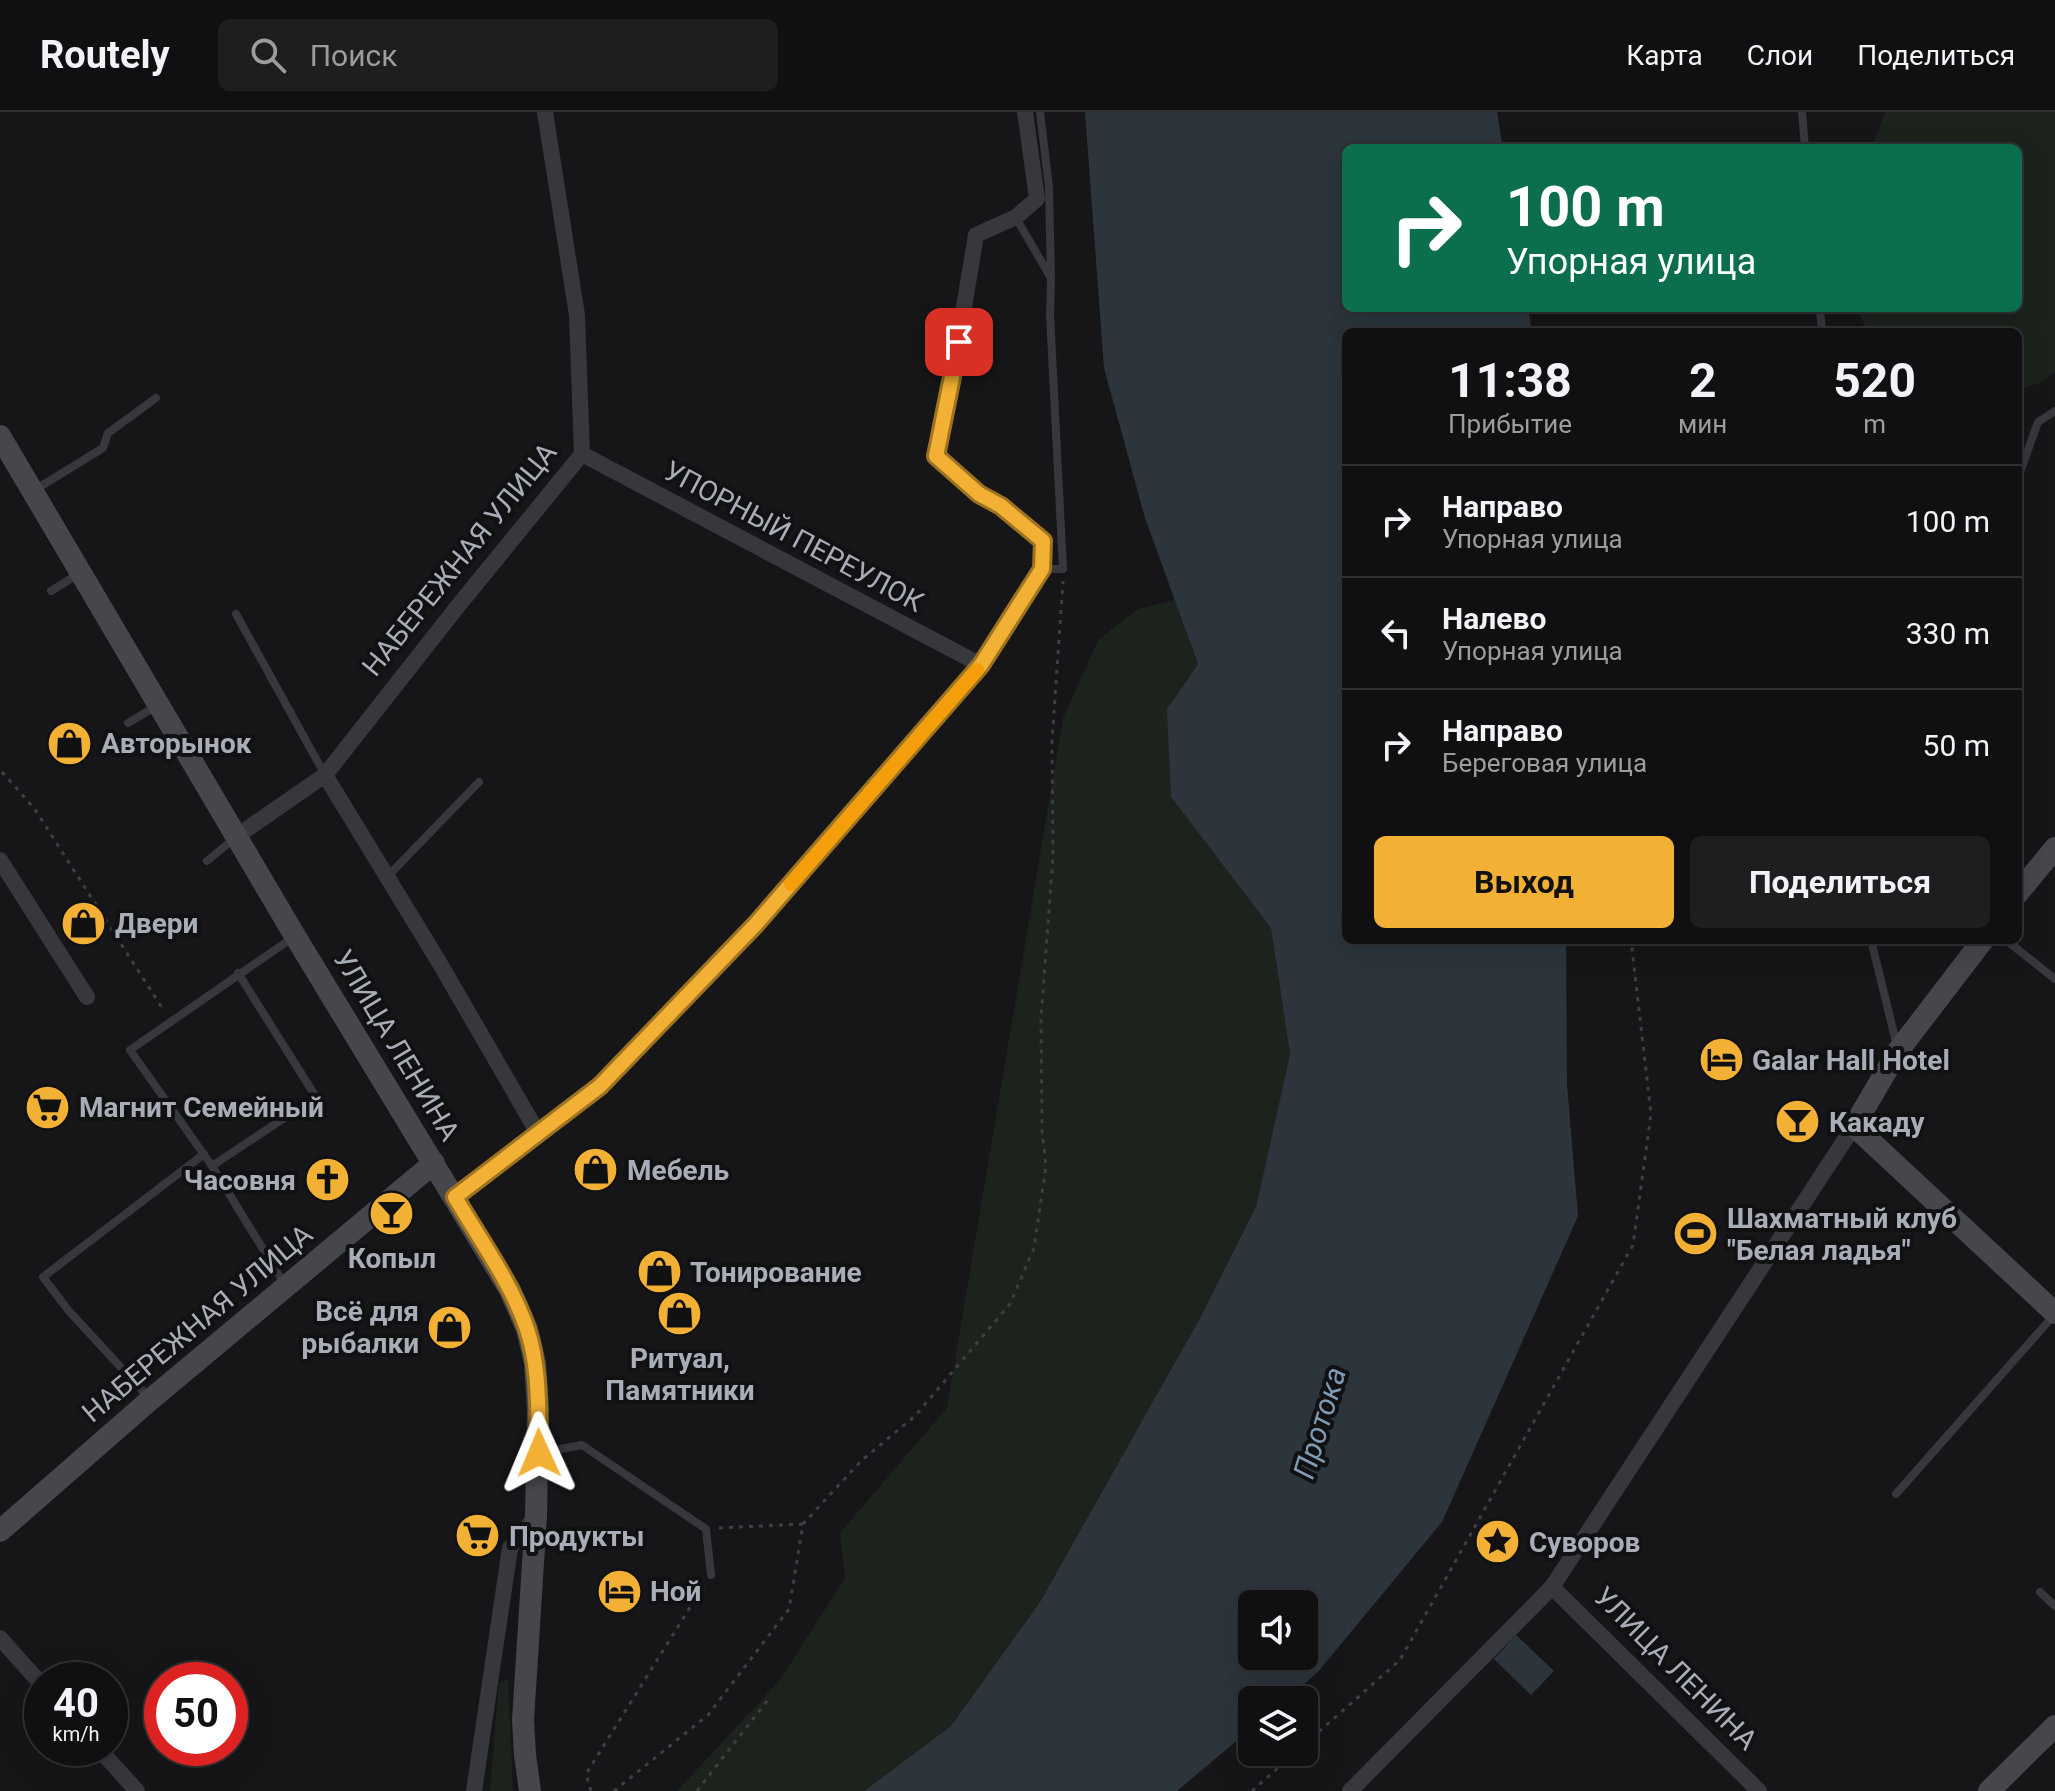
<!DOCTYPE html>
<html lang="ru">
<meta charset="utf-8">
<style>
body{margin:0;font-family:Roboto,sans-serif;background:#1e1e20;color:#f1f3f6;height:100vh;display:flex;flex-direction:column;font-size:30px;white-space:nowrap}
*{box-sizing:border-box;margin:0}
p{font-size:26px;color:#9c9d9f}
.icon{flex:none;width:44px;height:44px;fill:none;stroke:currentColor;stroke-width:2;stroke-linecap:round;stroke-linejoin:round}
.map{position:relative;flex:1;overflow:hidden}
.panel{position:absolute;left:1342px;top:216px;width:680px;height:616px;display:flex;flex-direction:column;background:#101012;border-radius:12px;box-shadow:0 8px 32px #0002,0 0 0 2px #303032}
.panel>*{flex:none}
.banner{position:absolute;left:1342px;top:32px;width:680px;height:168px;border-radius:12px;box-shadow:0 8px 32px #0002,0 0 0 2px #303032;background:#0b6e4f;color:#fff;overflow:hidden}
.buttons{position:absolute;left:1238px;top:1478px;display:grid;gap:16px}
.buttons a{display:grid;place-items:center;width:80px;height:80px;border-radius:12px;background:#101012;box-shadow:0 8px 32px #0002,0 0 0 2px #303032;font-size:40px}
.speed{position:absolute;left:24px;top:1550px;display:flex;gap:16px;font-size:40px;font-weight:700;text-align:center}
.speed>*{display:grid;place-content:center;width:104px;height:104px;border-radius:50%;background:#101012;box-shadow:0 8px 32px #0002,0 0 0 2px #303032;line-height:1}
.speed small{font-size:20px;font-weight:400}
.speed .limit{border:12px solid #d22;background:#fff;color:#111}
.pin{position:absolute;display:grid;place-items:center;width:68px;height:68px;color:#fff;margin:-34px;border-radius:16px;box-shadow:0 4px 12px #0006}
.me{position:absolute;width:88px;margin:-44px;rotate:359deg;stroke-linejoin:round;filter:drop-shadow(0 0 6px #0008)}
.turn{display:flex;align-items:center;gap:28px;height:168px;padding:0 32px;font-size:36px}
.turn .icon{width:104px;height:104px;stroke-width:2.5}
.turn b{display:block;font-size:56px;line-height:68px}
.eta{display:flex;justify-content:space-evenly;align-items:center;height:136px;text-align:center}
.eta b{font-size:48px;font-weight:700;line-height:56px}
.action{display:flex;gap:16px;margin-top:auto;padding:16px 32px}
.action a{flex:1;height:92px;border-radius:12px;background:#f2b134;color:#111;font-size:32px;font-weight:700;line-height:92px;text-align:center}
.action a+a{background:#1e1e20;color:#f1f3f6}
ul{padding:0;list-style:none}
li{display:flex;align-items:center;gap:24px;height:112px;padding:0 32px;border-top:2px solid #303032}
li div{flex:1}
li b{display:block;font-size:30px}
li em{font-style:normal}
header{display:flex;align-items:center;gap:48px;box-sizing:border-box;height:112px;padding:0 40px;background:#101012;border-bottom:2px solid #303032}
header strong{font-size:38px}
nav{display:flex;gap:44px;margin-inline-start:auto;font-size:28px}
.search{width:560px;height:72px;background:#1e1e20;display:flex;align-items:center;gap:20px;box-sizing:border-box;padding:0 28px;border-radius:12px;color:#9c9d9f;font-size:30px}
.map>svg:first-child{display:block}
</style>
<header>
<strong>Routely</strong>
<div class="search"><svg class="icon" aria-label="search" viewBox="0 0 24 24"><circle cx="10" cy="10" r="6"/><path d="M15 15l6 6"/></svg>Поиск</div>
<nav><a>Карта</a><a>Слои</a><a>Поделиться</a></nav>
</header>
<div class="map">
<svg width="2055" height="1679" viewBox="0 0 2055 1679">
<rect width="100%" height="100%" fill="#161618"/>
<g fill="#1c231d">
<path d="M 1885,0 L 2055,0 L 2055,260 L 2042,270 L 2018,278 L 2018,220 L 1869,220 L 1861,206 L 1859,196 L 2018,196 L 2018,36 L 1872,36 Z"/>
<path d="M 1175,488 L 1198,552 L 1175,585 L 1171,685 L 1271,816 L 1290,942 L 1256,1095 L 1200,1206 L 1040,1490 L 951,1614 L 864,1679 L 677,1679 L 780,1568 L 845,1466 L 840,1421 L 947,1296 L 1063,606 L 1098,528 L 1138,497 Z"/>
<path d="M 508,1567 L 513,1679 L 490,1679 L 499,1571 Z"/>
</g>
<g fill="#2c353c" fill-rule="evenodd">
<path d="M 1085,0 L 1497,0 L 1503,36 L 1346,36 L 1346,196 L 1528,196 L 1532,220 L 1346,220 L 1346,828 L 1566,828 L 1567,972 L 1578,1104 L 1442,1410 L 1317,1561 L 1285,1588 L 1252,1588 L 1252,1616 L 1177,1679 L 864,1679 L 951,1614 L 1040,1490 L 1200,1206 L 1256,1095 L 1290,942 L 1271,816 L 1171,685 L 1167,597 L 1198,552 L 1145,406 L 1104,256 ZM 1252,1492 L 1304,1492 L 1304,1544 L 1252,1544 Z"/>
<path d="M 1516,1523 L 1554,1559 L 1531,1583 L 1494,1547 Z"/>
</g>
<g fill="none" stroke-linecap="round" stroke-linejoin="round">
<g stroke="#3d3f44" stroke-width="3" stroke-dasharray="4 6" stroke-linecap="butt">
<path d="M 2,660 L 34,696 L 164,899"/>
<path d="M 719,1416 L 803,1412"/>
<path d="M 1304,1633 L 1400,1548 L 1633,1133 L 1651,1002 L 1631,828"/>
<path d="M 591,1679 L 586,1662 L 704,1473"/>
<path d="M 614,1679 L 708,1603 L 789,1497 L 803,1412 L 861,1349 L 915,1304 L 1010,1192 L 1034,1136 L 1046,1054 L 1042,1018 L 1041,906 L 1053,744 L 1052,630 L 1063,469"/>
<path d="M 697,1679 L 767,1589"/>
<path d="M 1252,1679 L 1296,1640"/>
</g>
<g stroke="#37383d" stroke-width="8">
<path d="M 1802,0 L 1805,36"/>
<path d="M 1016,106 L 1051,166 L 1049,75 L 1040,0"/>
<path d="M 1820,196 L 1822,220"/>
<path d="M 2018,366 L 2038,310 L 2055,299"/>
<path d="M 33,379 L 103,336 L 108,321 L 156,286"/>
<path d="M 1043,457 L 1063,457 L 1050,203 L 1051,166"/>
<path d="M 51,479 L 80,461"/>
<path d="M 236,502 L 325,663"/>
<path d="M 128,611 L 158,593"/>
<path d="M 207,749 L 236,725"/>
<path d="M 387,765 L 479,670"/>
<path d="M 1871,828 L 1897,934"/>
<path d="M 2006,828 L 2055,867"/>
<path d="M 212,1054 L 316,985 L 238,861"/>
<path d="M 285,1173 L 212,1054 L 130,938 L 295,824"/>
<path d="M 150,1287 L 68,1198 L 43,1165 L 204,1042"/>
<path d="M 539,1341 L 582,1333 L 706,1417 L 711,1463"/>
<path d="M 1896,1382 L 2054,1203"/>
<path d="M 2040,1480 L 2055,1494"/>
</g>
<g stroke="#37383d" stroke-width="16">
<path d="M 582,342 L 981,553"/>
<path d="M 325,663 L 439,850 L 538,1021"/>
<path d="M 237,724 L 325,663 L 458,494 L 582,342 L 577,203 L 545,0"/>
<path d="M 0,748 L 87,885"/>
<path d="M 455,1085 L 600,974 L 756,812 L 981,553 L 1042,457 L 1043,429 L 1001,394 L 979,382 L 936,344 L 949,285 L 976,123 L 1016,105 L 1037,87 L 1025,0"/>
<path d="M 1552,1475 L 1759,1679"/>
<path d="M 0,1526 L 42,1573"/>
<path d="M 98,1636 L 137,1679"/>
<path d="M 474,1679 L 510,1436 L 536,1404"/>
<path d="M 1350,1679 L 1552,1475 L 1854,1014"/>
</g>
<g stroke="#45474d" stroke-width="22">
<path d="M 0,324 L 295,824 L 510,1178 L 527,1217 L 535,1251 L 538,1297 L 536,1404 L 523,1608 L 525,1643 L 530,1679"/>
<path d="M 2018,781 L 2055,736"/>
<path d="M 1983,828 L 1898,939 L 1854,1014 L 2055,1201"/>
<path d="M 0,1419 L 150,1288 L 434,1051"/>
<path d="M 1989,1679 L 2055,1614"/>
</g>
</g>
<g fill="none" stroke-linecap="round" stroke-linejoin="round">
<defs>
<path id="route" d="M 539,1341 C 538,1300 540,1256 527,1217 C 511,1170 480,1128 455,1085 L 600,974 L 756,812 L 981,553 L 1042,457 L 1043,429 L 1001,394 L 979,382 L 936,344 L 959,230"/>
</defs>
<use href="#route" stroke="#9d7322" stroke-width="20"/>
<use href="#route" stroke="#f2b134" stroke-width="14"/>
<path stroke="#f59e0b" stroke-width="14" d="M 791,772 L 977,558"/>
</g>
<defs>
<symbol id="shop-disc" viewBox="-11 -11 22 22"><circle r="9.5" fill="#f2b134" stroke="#111113"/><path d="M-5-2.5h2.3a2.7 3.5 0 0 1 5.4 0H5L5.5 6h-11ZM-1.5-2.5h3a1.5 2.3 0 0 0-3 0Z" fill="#111"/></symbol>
<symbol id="hotel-disc" viewBox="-11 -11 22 22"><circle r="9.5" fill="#f2b134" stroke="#111113"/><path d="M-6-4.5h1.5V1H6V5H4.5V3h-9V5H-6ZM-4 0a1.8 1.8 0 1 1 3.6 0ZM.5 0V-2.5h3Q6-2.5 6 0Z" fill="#111"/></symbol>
<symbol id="supermarket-disc" viewBox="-11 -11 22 22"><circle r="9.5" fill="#f2b134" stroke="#111113"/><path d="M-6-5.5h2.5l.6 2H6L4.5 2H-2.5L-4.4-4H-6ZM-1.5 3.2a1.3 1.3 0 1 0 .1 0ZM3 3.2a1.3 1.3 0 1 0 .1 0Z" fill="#111"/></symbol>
<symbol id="bar-disc" viewBox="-11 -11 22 22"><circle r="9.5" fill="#f2b134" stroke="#111113"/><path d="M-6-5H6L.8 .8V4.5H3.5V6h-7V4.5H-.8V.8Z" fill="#111"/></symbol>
<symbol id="church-disc" viewBox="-11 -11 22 22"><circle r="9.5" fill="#f2b134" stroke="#111113"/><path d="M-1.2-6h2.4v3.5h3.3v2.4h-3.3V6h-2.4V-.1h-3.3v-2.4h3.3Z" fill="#111"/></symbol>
<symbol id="stadium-disc" viewBox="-11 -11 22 22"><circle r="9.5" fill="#f2b134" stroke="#111113"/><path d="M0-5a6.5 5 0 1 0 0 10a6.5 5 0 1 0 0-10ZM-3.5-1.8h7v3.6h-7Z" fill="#111"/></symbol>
<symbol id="sight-disc" viewBox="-11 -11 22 22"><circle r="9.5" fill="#f2b134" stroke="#111113"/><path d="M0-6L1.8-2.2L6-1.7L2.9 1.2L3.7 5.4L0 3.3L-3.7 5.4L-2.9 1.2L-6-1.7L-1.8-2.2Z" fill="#111"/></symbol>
</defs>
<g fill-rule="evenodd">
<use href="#shop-disc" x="44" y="606" width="51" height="51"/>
<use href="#shop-disc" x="58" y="786" width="51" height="51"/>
<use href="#hotel-disc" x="1696" y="922" width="51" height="51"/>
<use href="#supermarket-disc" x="22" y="970" width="51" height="51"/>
<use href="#bar-disc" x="1772" y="984" width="51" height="51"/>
<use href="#shop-disc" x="570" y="1032" width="51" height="51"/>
<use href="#church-disc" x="302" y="1042" width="51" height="51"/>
<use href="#bar-disc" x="366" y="1076" width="51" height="51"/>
<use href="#stadium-disc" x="1670" y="1096" width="51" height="51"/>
<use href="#shop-disc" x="634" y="1134" width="51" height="51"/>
<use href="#shop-disc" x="654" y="1176" width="51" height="51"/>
<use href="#shop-disc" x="424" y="1190" width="51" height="51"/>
<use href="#supermarket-disc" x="452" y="1398" width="51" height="51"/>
<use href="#sight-disc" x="1472" y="1404" width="51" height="51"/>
<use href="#hotel-disc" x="594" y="1454" width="51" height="51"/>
</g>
<g text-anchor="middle" stroke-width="8" stroke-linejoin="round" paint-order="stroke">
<g font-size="28" fill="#a8adb8" stroke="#111113">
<text transform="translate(794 424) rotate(28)" y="10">УПОРНЫЙ ПЕРЕУЛОК</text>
<text transform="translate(459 447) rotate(-51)" y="10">НАБЕРЕЖНАЯ УЛИЦА</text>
<text transform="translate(397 933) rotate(59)" y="10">УЛИЦА ЛЕНИНА</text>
<text transform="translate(197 1211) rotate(-40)" y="10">НАБЕРЕЖНАЯ УЛИЦА</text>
<text transform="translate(1676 1556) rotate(45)" y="10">УЛИЦА ЛЕНИНА</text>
</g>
<g font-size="28" font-weight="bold" fill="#a8adb8" stroke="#111113" text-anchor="start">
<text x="101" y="641">Авторынок</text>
<text x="115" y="821">Двери</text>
<text x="1752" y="958">Galar Hall Hotel</text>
<text x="79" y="1005">Магнит Семейный</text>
<text x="1829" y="1020">Какаду</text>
<text x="627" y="1068">Мебель</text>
<text x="296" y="1078" text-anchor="end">Часовня</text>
<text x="1727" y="1116">Шахматный клуб<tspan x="1727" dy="32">"Белая ладья"</tspan></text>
<text x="392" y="1156" text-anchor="middle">Копыл</text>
<text x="690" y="1170">Тонирование</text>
<text x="419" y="1209" text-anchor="end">Всё для<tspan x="419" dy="32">рыбалки</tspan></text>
<text x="680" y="1256" text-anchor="middle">Ритуал,<tspan x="680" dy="32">Памятники</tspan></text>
<text x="509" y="1434">Продукты</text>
<text x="1529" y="1440">Суворов</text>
<text x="650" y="1489">Ной</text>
</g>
<g font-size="30" font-style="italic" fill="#7f9bb3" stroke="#111113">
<text transform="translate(1320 1311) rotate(-73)" y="10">Протока</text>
</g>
</g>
</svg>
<div class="buttons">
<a><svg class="icon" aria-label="sound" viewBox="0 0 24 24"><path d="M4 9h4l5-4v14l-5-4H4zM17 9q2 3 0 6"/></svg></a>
<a><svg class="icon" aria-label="layers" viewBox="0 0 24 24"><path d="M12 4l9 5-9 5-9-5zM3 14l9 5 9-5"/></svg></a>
</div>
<div class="speed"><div>40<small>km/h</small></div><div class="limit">50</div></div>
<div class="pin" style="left:959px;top:230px;background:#d93025"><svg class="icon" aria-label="arrive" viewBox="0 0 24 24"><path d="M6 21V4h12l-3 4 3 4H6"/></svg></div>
<svg class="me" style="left:539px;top:1341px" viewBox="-20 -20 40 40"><path d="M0-17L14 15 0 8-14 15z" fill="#f2b134" stroke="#fff" stroke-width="4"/></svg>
<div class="banner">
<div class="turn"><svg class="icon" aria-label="right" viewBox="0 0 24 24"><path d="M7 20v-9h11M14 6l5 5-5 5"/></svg><div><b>100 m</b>Упорная улица</div></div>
</div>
<section class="panel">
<div class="eta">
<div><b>11:38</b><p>Прибытие</p></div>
<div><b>2</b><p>мин</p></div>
<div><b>520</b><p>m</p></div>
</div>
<ul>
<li><svg class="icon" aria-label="right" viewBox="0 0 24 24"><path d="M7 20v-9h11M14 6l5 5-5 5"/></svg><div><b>Направо</b><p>Упорная улица</p></div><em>100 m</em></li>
<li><svg class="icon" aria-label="left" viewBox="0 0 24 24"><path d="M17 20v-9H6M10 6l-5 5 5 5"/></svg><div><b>Налево</b><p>Упорная улица</p></div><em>330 m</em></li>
<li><svg class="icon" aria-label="right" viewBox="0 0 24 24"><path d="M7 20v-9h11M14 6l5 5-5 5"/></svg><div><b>Направо</b><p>Береговая улица</p></div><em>50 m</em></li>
</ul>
<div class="action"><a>Выход</a><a>Поделиться</a></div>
</section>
</div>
